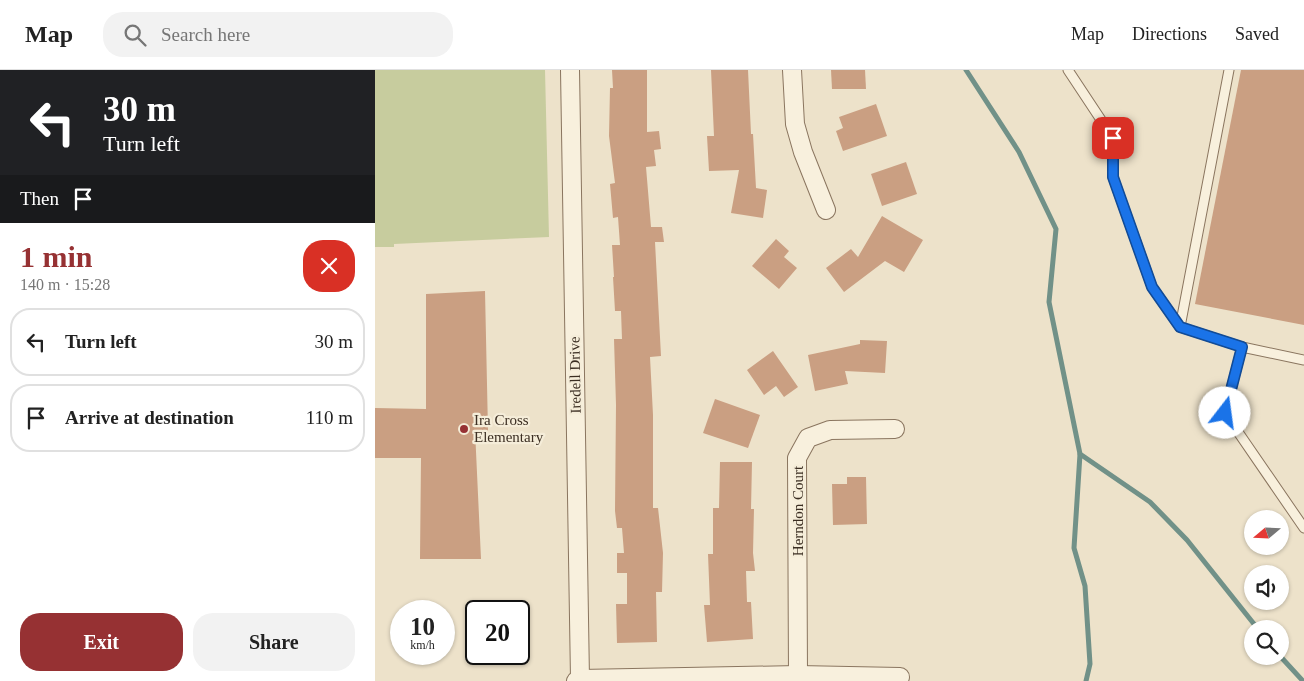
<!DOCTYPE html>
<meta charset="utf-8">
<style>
body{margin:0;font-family:Georgia,serif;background:#f2f2f2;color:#222;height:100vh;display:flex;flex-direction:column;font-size:19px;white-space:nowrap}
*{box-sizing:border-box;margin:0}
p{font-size:16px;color:#767676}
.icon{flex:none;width:28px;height:28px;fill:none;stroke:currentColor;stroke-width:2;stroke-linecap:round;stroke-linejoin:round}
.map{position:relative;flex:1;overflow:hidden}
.sheet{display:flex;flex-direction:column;background:#fff;width:375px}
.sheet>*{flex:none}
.top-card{background:#202124;color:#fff;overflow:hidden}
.needle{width:32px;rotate:251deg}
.tools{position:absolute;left:869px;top:440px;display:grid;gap:10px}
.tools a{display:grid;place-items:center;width:45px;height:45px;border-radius:50%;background:#fff;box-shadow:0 1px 4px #0004;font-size:25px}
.speed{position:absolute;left:15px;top:530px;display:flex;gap:10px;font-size:25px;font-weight:700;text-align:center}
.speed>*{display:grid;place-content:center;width:65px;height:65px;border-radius:50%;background:#fff;box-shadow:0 1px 4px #0004;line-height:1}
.speed small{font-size:12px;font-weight:400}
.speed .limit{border:2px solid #111;border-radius:8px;background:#fff;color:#111}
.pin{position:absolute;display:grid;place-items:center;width:42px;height:42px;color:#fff;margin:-21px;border-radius:10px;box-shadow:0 2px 8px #0006}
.me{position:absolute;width:55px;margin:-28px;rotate:15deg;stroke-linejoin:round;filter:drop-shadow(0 0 4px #0008)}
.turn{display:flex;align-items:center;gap:18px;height:105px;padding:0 20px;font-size:22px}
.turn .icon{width:65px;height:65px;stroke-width:2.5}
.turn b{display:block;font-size:35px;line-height:42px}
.then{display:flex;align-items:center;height:48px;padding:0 20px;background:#0003;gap:10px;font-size:19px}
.round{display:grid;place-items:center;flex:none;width:52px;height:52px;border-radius:20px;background:#f2f2f2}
.head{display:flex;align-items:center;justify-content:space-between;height:85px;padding:0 20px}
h1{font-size:30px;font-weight:700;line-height:38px;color:#963133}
.cta{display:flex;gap:10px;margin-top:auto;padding:10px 20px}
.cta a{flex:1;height:58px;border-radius:20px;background:#963133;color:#fff;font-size:20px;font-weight:700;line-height:58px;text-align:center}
.cta a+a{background:#f2f2f2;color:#222}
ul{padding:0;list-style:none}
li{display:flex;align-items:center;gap:15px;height:68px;margin:0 10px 8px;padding:0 10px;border:2px solid #e0e0e0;border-radius:20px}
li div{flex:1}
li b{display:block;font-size:19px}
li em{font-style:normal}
header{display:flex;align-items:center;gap:30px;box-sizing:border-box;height:70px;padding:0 25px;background:#fff;border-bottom:1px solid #e0e0e0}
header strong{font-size:24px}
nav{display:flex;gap:28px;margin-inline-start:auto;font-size:18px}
.search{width:350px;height:45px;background:#f2f2f2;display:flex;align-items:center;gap:12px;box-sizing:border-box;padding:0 18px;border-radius:20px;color:#767676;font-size:19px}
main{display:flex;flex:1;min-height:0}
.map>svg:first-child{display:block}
</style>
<header>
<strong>Map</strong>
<div class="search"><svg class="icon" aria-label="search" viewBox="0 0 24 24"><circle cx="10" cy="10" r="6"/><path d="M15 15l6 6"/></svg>Search here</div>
<nav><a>Map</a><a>Directions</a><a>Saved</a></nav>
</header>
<main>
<section class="sheet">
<div class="top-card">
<div class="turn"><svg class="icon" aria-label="left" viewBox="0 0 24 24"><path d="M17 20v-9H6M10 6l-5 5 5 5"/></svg><div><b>30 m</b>Turn left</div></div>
<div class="then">Then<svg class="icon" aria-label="arrive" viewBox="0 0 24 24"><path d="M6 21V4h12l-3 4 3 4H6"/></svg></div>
</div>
<div class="head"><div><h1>1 min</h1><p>140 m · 15:28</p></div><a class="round" style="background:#d93025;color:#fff"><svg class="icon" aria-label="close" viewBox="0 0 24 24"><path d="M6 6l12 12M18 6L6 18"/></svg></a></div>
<ul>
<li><svg class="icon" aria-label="left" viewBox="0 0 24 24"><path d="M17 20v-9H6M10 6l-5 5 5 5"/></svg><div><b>Turn left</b></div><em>30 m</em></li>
<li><svg class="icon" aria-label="arrive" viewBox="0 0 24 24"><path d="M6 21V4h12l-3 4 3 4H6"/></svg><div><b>Arrive at destination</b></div><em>110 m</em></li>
</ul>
<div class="cta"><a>Exit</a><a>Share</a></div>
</section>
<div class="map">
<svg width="929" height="611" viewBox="0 0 929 611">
<rect width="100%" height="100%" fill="#ede2ca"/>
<path fill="#c7cc9e" d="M 0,0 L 170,0 L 174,167 L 19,174 L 19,177 L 0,177 Z"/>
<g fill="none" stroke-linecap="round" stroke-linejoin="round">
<g stroke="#719188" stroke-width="5">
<path d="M 591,0 L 644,82 L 681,159 L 674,232 L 705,384 L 775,432 L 812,470 L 883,559"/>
<path d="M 705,384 L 699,478 L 710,516 L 715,594 L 711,611"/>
<path d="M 905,586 L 928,611"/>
</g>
</g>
<g fill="#ca9f82">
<path d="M 237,0 L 272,0 L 272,62 L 284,61 L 286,79 L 279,80 L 281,96 L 271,97 L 276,157 L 287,157 L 289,172 L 280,172 L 286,286 L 275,287 L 278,345 L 278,438 L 283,438 L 288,483 L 287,522 L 281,522 L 282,572 L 242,573 L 241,534 L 252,534 L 252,503 L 242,503 L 242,483 L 249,483 L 247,458 L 242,458 L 240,441 L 241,335 L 239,269 L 247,269 L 246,241 L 240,241 L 238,207 L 239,207 L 237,175 L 245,175 L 243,147 L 238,148 L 235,114 L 240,113 L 234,66 L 235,18 L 238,18 Z"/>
<path d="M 336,0 L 373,0 L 376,64 L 378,64 L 381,118 L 392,120 L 388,148 L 356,143 L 364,100 L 334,101 L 332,66 L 339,66 Z"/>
<path d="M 456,0 L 490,0 L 491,19 L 457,19 Z"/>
<path d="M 866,0 L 929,0 L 929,255 L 820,234 Z"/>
<path d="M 501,34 L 512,66 L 468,81 L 461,61 L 468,58 L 464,47 Z"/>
<path d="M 531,92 L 542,124 L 507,136 L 496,104 Z"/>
<path d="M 507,146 L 548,170 L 529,202 L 510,191 L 469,222 L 451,198 L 476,179 L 483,187 Z"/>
<path d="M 401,169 L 414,181 L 409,187 L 422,198 L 404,219 L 377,196 Z"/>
<path d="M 110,221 L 113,361 L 100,360 L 106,489 L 45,489 L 46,388 L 0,388 L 0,338 L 51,339 L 51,224 Z"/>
<path d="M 485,270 L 512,271 L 510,303 L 470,301 L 473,314 L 440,321 L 433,285 L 485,274 Z"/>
<path d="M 398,281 L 423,317 L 409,327 L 401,316 L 389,325 L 372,300 Z"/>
<path d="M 340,329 L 385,345 L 373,378 L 328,363 Z"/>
<path d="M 345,392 L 377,392 L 376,439 L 379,439 L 378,483 L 380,501 L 371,501 L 372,532 L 376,532 L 378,569 L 332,572 L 329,535 L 335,535 L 333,484 L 338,484 L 338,438 L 344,438 Z"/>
<path d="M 472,407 L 491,407 L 492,454 L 458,455 L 457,414 L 472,414 Z"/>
</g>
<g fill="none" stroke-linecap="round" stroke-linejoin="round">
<defs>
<g id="lane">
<path d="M 693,0 L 738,68 L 738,107 L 777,217 L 805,257"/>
<path d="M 854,0 L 805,257 L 867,277"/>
<path d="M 929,290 L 867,277 L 850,343 L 929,458"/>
</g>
<g id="street">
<path d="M 195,0 L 205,609"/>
<path d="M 417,0 L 420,54 L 428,82 L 451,140"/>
<path d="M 423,605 L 422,388 L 433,368 L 455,360 L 520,359"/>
<path d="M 201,611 L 205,609 L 423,605 L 525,607"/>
</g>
</defs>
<use href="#lane" stroke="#8a755f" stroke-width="11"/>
<use href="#street" stroke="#8a755f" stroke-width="20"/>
<use href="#lane" stroke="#f8f0dd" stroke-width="9"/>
<use href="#street" stroke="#f8f0dd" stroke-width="18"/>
</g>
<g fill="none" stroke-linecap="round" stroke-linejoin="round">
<defs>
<path id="route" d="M 738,68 L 738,107 L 777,217 L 805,257 L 867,277 L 850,343"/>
</defs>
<use href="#route" stroke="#114b97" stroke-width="12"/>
<use href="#route" stroke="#1a73e8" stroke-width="9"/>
</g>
<circle fill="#963133" stroke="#f5edd9" stroke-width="2" cx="89" cy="359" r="5"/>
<g text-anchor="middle" stroke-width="4.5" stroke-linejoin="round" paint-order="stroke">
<g font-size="15" fill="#3b2e22" stroke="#f5edd9">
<text transform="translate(200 305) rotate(-91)" y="5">Iredell Drive</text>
<text transform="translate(423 441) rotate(-90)" y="5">Herndon Court</text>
</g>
<g font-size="15" fill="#3b2e22" stroke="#f5edd9" text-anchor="start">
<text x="99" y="355">Ira Cross<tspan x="99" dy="17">Elementary</tspan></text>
</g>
</g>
</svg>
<div class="tools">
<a><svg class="needle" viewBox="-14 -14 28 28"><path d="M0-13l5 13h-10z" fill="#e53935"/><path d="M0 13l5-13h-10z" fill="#767676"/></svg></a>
<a><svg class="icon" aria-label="sound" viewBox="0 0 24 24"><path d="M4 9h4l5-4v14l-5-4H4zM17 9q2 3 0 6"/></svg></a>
<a><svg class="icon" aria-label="search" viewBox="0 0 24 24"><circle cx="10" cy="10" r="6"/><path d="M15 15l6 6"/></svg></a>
</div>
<div class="speed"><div>10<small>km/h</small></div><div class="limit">20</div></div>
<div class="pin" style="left:738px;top:68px;background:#d93025"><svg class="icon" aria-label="arrive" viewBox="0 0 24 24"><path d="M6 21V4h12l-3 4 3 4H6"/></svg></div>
<svg class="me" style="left:850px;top:343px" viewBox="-20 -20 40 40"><circle r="19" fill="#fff"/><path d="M0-13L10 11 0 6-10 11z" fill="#1a73e8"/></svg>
</div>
</main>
